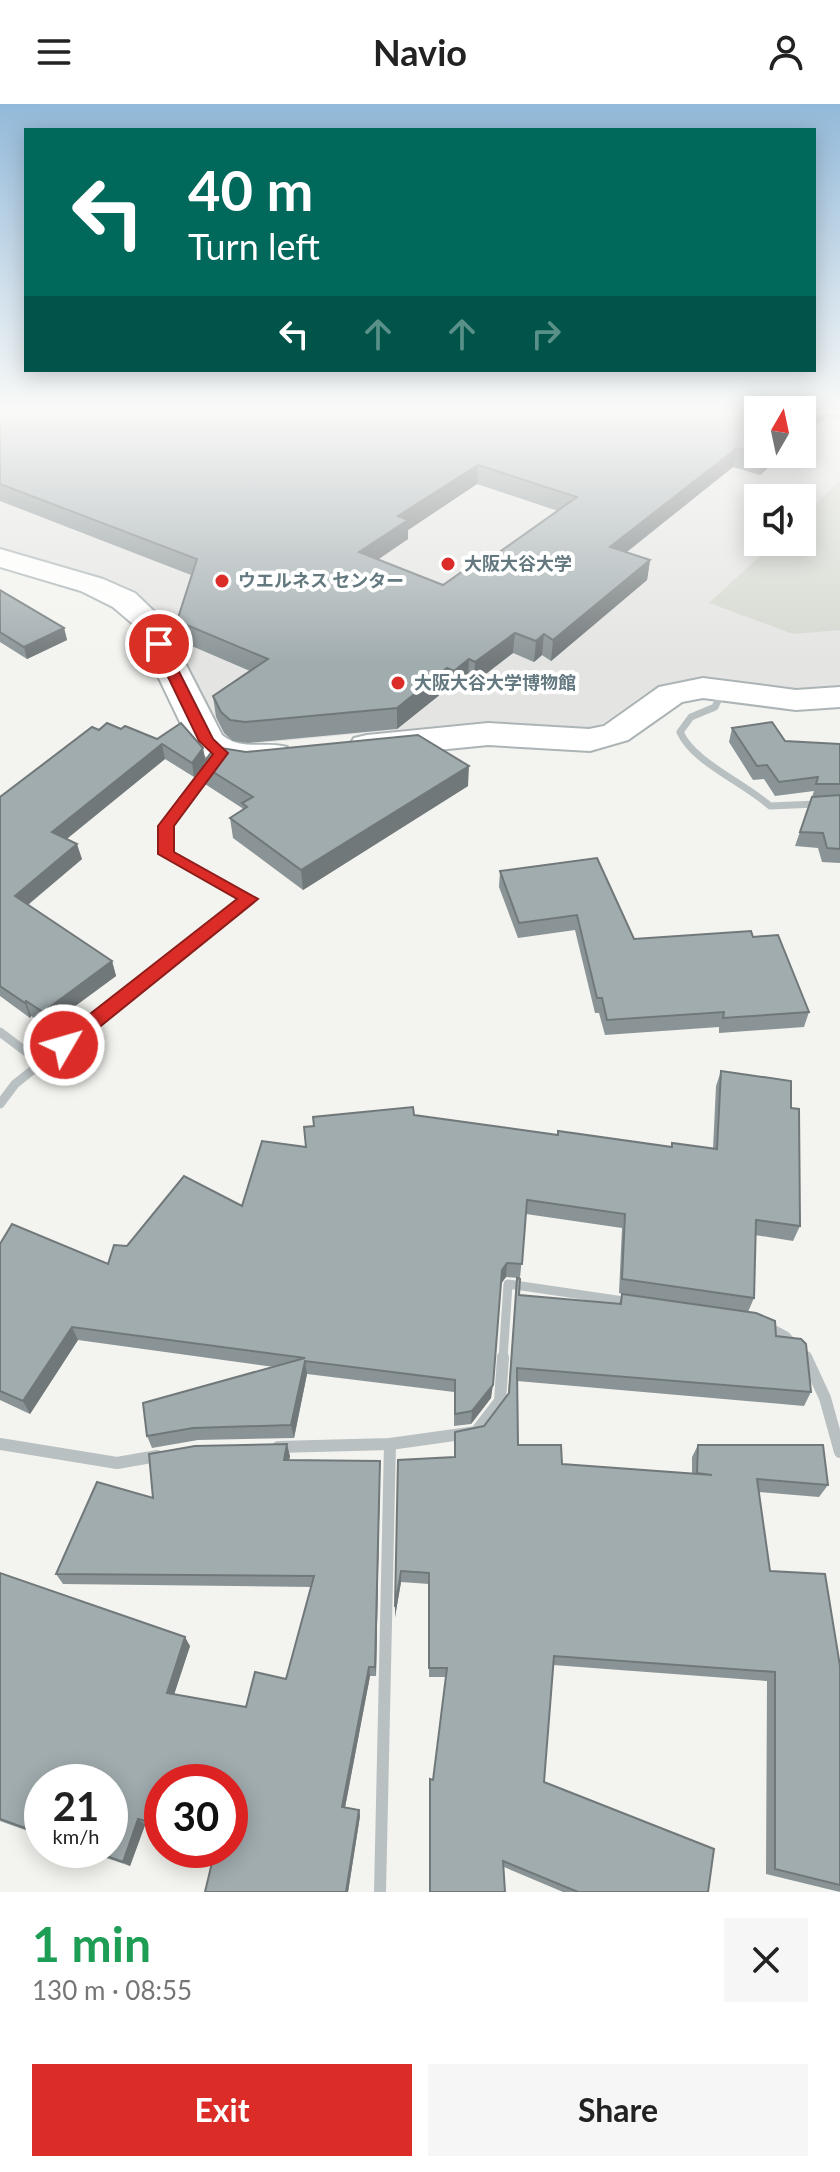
<!DOCTYPE html>
<meta charset="utf-8">
<style>
body{margin:0;font-family:Lato,"Noto Sans JP",sans-serif;background:#f6f6f6;color:#222;height:100vh;display:flex;flex-direction:column;font-size:30px;white-space:nowrap}
*{box-sizing:border-box;margin:0}
p{font-size:26px;color:#767676}
.icon{flex:none;width:44px;height:44px;fill:none;stroke:currentColor;stroke-width:2;stroke-linecap:round;stroke-linejoin:round}
.map{position:relative;height:1788px;overflow:hidden}
.sheet{display:flex;flex-direction:column;background:#fff;flex:1}
.sheet>*{flex:none}
.hud{position:absolute;left:24px;top:24px;width:792px;height:244px;border-radius:0px;box-shadow:0 4px 20px #0003;background:#00695c;color:#fff;overflow:hidden}
.needle{width:52px;rotate:9deg}
.fabs{position:absolute;left:744px;top:292px;display:grid;gap:16px}
.fabs a{display:grid;place-items:center;width:72px;height:72px;border-radius:0px;background:#fff;box-shadow:0 4px 20px #0003;font-size:40px}
.speed{position:absolute;left:24px;top:1660px;display:flex;gap:16px;font-size:40px;font-weight:700;text-align:center}
.speed>*{display:grid;place-content:center;width:104px;height:104px;border-radius:50%;background:#fff;box-shadow:0 4px 20px #0003;line-height:1}
.speed small{font-size:20px;font-weight:400}
.speed .limit{border:12px solid #d22;background:#fff;color:#111}
.pin{position:absolute;display:grid;place-items:center;width:68px;height:68px;color:#fff;margin:-34px;border:4px solid #fff;border-radius:50%;box-shadow:0 2px 8px #0007}
.me{position:absolute;width:88px;margin:-44px;rotate:52deg;stroke-linejoin:round;filter:drop-shadow(0 0 6px #0008)}
.turn{display:flex;align-items:center;gap:28px;height:168px;padding:0 32px;font-size:36px}
.turn .icon{width:104px;height:104px;stroke-width:2.5}
.turn b{display:block;font-size:56px;line-height:68px}
.lanes{display:flex;align-items:center;height:76px;padding:0 32px;background:#0003;justify-content:center;gap:40px;direction:ltr}
.lanes .off{opacity:.35}
.round{display:grid;place-items:center;flex:none;width:84px;height:84px;border-radius:0px;background:#f6f6f6}
.headline{display:flex;align-items:center;justify-content:space-between;height:136px;padding:0 32px}
h1{font-size:48px;font-weight:700;line-height:60px;color:#1e9e55}
.cta{display:flex;gap:16px;margin-top:auto;padding:16px 32px}
.cta a{flex:1;height:92px;border-radius:0px;background:#db2c28;color:#fff;font-size:32px;font-weight:700;line-height:92px;text-align:center}
.cta a+a{background:#f6f6f6;color:#222}
header{display:flex;justify-content:space-between;align-items:center;height:104px;padding:0 32px;background:#fff;font-size:36px;font-weight:700}
.map>svg:first-child{display:block}
</style>
<header><svg class="icon" aria-label="menu" viewBox="0 0 24 24"><path d="M4 6h16M4 12h16M4 18h16"/></svg>Navio<svg class="icon" aria-label="person" viewBox="0 0 24 24"><circle cx="12" cy="8" r="4"/><path d="M4 21q1-7 8-7t8 7"/></svg></header>
<div class="map">
<svg width="840" height="1788" viewBox="0 0 840 1788">
<rect width="100%" height="100%" fill="#f3f3ef"/>
<path fill="#e4e4e3" fill-rule="evenodd" d="M 0,309 L 758,350 L 802,350 L 802,309 L 840,309 L 840,583 L 802,587 L 719,575 L 672,578 L 646,589 L 595,625 L 489,617 L 272,638 L 240,634 L 214,616 L 167,518 L 139,490 L 113,478 L 0,443 ZM 758,394 L 802,394 L 802,438 L 758,438 Z"/>
<path fill="#d4d8cf" d="M 840,377 L 840,526 L 793,530 L 709,499 L 775,438 L 802,438 L 802,413 Z"/>
<g fill="none" stroke-linecap="round" stroke-linejoin="round">
<defs>
<g id="secondary">
<path d="M 0,445 L 103,475 L 135,489 L 163,516 L 222,631 C 242,647 263,637 287,643 L 292,651 L 287,659 C 255,667 210,667 189,637 L 133,520 L 113,503 L 81,487 L 0,463 Z"/>
<path d="M 703,574 L 796,586 L 840,583 L 840,603 L 796,606 L 703,594 L 682,598 L 628,636 L 590,647 L 488,641 L 367,653 L 354,650 L 349,642 L 354,634 L 367,631 L 488,619 L 589,625 L 604,622 L 659,583 Z"/>
</g>
</defs>
<use href="#secondary" stroke="#acb4b6" stroke-width="4"/>
<g stroke="#b9c0c1" stroke-width="7">
<path d="M 723,586 L 715,603 L 691,613 L 680,628 C 693,658 743,678 770,702 L 840,699"/>
<path d="M 179,851 L 249,795 L 166,750 L 166,722 L 211,663"/>
</g>
<g stroke="#b9c0c1" stroke-width="9">
<path d="M 0,928 L 41,959"/>
<path d="M 0,1000 L 15,980 L 181,849"/>
<path d="M 769,1223 L 786,1232 L 807,1255"/>
<path d="M 503,1255 L 508,1180 L 630,1198"/>
</g>
<g stroke="#b9c0c1" stroke-width="12">
<path d="M 806,1253 L 825,1294 L 840,1348"/>
<path d="M 0,1340 L 117,1359 L 157,1352"/>
<path d="M 278,1343 L 390,1340 L 476,1328 L 500,1297 L 503,1253"/>
<path d="M 380,1788 L 390,1340"/>
</g>
<use href="#secondary" fill="#fff" fill-rule="evenodd"/>
</g>
<g fill="#8a9496" fill-rule="evenodd">
<path d="M 0,309 L 758,309 L 758,350 L 783,350 L 760,371 L 733,363 L 626,449 L 650,456 L 647,476 L 551,557 L 542,551 L 534,558 L 513,549 L 474,579 L 468,576 L 453,588 L 447,585 L 397,625 L 248,639 L 233,637 L 224,629 L 216,613 L 213,592 L 250,567 L 180,537 L 177,517 L 191,471 L 0,397 ZM 477,380 L 558,407 L 474,466 L 443,481 L 378,455 L 408,435 L 408,426 Z"/>
<path d="M 802,309 L 840,309 L 840,313 L 837,316 L 826,313 L 802,334 Z"/>
<path d="M 0,486 L 64,524 L 67,536 L 27,555 L 0,538 Z"/>
<path d="M 107,619 L 205,657 L 468,682 L 303,786 L 233,734 L 230,714 L 243,706 L 242,704 L 205,680 L 202,663 L 194,673 L 165,655 L 66,735 L 82,755 L 28,801 L 112,857 L 116,872 L 48,922 L 31,912 L 30,914 L 0,892 L 0,693 Z"/>
<path d="M 732,624 L 785,637 L 840,640 L 840,759 L 822,758 L 818,744 L 795,742 L 814,687 L 775,692 L 764,675 L 753,676 L 729,638 Z"/>
<path d="M 500,767 L 634,835 L 753,833 L 809,908 L 804,923 L 719,929 L 719,923 L 605,931 L 599,909 L 595,909 L 575,826 L 518,834 L 499,783 Z"/>
<path d="M 721,967 L 791,1004 L 800,1122 L 793,1137 L 755,1131 L 754,1194 L 748,1208 L 619,1189 L 622,1124 L 526,1110 L 520,1174 L 506,1173 L 501,1179 L 491,1294 L 471,1320 L 454,1322 L 454,1288 L 307,1270 L 294,1334 L 198,1336 L 152,1344 L 147,1332 L 274,1263 L 78,1236 L 30,1310 L 0,1296 L 0,1140 L 108,1160 L 127,1142 L 242,1102 L 306,1043 L 414,1011 L 558,1031 L 671,1043 L 672,1039 L 713,1045 L 716,982 Z"/>
<path d="M 517,1174 L 519,1191 L 619,1200 L 622,1190 L 776,1232 L 811,1288 L 804,1302 L 517,1277 L 518,1341 L 562,1360 L 692,1370 L 692,1353 L 698,1341 L 828,1381 L 819,1393 L 759,1388 L 770,1467 L 840,1562 L 840,1788 L 766,1770 L 767,1577 L 553,1561 L 544,1678 L 708,1788 L 563,1788 L 504,1763 L 433,1676 L 446,1573 L 429,1573 L 429,1480 L 401,1478 L 395,1513 L 398,1356 L 454,1353 L 455,1328 L 484,1322 L 508,1291 Z"/>
<path d="M 290,1352 L 289,1356 L 380,1368 L 376,1572 L 370,1572 L 345,1703 L 359,1706 L 360,1712 L 348,1788 L 205,1788 L 230,1746 L 162,1678 L 162,1725 L 145,1721 L 130,1762 L 83,1746 L 110,1746 L 42,1678 L 42,1732 L 0,1717 L 0,1469 L 190,1542 L 174,1590 L 246,1603 L 286,1575 L 311,1483 L 63,1480 L 56,1470 L 153,1394 Z"/>
</g>
<g fill="#71787a">
<path d="M 813,309 L 826,309 L 826,313 L 802,334 L 802,319 Z"/>
<path d="M 737,344 L 733,363 L 607,463 L 610,443 Z"/>
<path d="M 766,350 L 783,350 L 760,371 L 764,352 Z"/>
<path d="M 478,361 L 477,380 L 408,426 L 408,435 L 360,468 L 359,448 L 398,412 Z"/>
<path d="M 650,456 L 647,476 L 551,557 L 553,536 Z"/>
<path d="M 64,524 L 67,536 L 27,555 L 24,543 Z"/>
<path d="M 515,529 L 513,549 L 474,579 L 475,558 Z"/>
<path d="M 544,530 L 542,551 L 534,558 L 536,537 Z"/>
<path d="M 469,555 L 468,576 L 453,588 L 454,567 Z"/>
<path d="M 447,564 L 447,585 L 397,625 L 397,604 Z"/>
<path d="M 162,640 L 165,655 L 57,743 L 52,728 Z"/>
<path d="M 203,644 L 206,658 L 194,673 L 192,659 Z"/>
<path d="M 469,662 L 468,682 L 303,786 L 301,766 Z"/>
<path d="M 77,740 L 82,755 L 20,807 L 15,792 Z"/>
<path d="M 112,857 L 116,872 L 48,922 L 43,908 Z"/>
<path d="M 26,897 L 31,912 L 30,914 L 25,899 Z"/>
<path d="M 507,1159 L 506,1173 L 501,1180 L 502,1166 Z"/>
<path d="M 72,1223 L 78,1236 L 30,1310 L 23,1297 Z"/>
<path d="M 305,1257 L 307,1270 L 294,1334 L 291,1321 Z"/>
<path d="M 493,1281 L 491,1294 L 471,1320 L 472,1307 Z"/>
<path d="M 287,1340 L 290,1352 L 286,1368 L 284,1356 Z"/>
<path d="M 380,1357 L 380,1368 L 376,1572 L 375,1563 Z"/>
<path d="M 401,1467 L 401,1478 L 395,1513 L 395,1503 Z"/>
<path d="M 185,1533 L 190,1542 L 172,1597 L 167,1589 Z"/>
<path d="M 369,1563 L 370,1572 L 344,1709 L 342,1703 Z"/>
<path d="M 359,1706 L 360,1712 L 348,1788 L 346,1788 Z"/>
<path d="M 138,1715 L 145,1721 L 130,1762 L 123,1758 Z"/>
</g>
<g fill="#a1acaf" stroke="#71787a" stroke-width="2" fill-rule="evenodd">
<path d="M 0,309 L 758,309 L 758,350 L 766,350 L 764,352 L 737,344 L 610,443 L 650,456 L 553,536 L 544,530 L 536,537 L 515,529 L 475,558 L 469,555 L 454,567 L 447,564 L 397,604 L 245,618 L 230,616 L 221,608 L 213,592 L 268,555 L 177,517 L 197,455 L 0,380 ZM 478,361 L 577,393 L 474,466 L 467,464 L 443,481 L 359,448 L 408,416 L 398,412 Z"/>
<path d="M 802,309 L 813,309 L 802,319 Z"/>
<path d="M 0,486 L 64,524 L 24,543 L 0,528 Z"/>
<path d="M 772,618 L 785,637 L 840,640 L 840,680 L 816,680 L 818,673 L 779,678 L 767,661 L 757,662 L 732,624 Z"/>
<path d="M 107,619 L 121,625 L 125,622 L 157,635 L 181,619 L 203,644 L 192,659 L 162,640 L 52,728 L 77,740 L 15,792 L 112,857 L 43,908 L 26,897 L 25,899 L 0,882 L 0,693 L 92,623 L 99,626 Z"/>
<path d="M 418,631 L 469,662 L 301,766 L 230,714 L 247,703 L 242,699 L 253,693 L 202,661 L 215,643 L 246,648 Z"/>
<path d="M 840,691 L 840,745 L 827,744 L 823,729 L 800,728 L 812,693 Z"/>
<path d="M 597,754 L 634,835 L 751,827 L 753,833 L 778,831 L 809,908 L 723,914 L 724,908 L 607,916 L 602,894 L 597,894 L 577,811 L 519,819 L 500,767 Z"/>
<path d="M 721,967 L 791,977 L 791,1004 L 799,1005 L 800,1122 L 756,1116 L 754,1194 L 622,1175 L 625,1110 L 527,1096 L 522,1160 L 507,1159 L 502,1166 L 493,1281 L 472,1307 L 455,1310 L 455,1276 L 305,1257 L 291,1321 L 193,1324 L 147,1332 L 143,1299 L 305,1254 L 72,1223 L 23,1297 L 0,1287 L 0,1140 L 12,1120 L 108,1160 L 114,1141 L 127,1142 L 184,1072 L 242,1102 L 262,1037 L 306,1043 L 304,1023 L 314,1022 L 313,1013 L 413,1003 L 414,1011 L 558,1031 L 558,1027 L 672,1043 L 672,1039 L 717,1045 Z"/>
<path d="M 517,1174 L 520,1175 L 519,1191 L 621,1200 L 622,1190 L 756,1209 L 775,1217 L 776,1232 L 801,1235 L 806,1240 L 811,1288 L 517,1264 L 518,1341 L 561,1341 L 562,1360 L 712,1371 L 697,1369 L 698,1341 L 823,1341 L 828,1381 L 757,1375 L 770,1467 L 825,1470 L 840,1562 L 840,1781 L 775,1765 L 775,1568 L 554,1552 L 544,1678 L 714,1745 L 708,1788 L 578,1788 L 503,1757 L 505,1788 L 430,1788 L 430,1675 L 433,1676 L 447,1564 L 429,1564 L 429,1469 L 401,1467 L 395,1503 L 398,1356 L 455,1353 L 455,1328 L 484,1322 L 509,1289 Z"/>
<path d="M 287,1340 L 284,1356 L 380,1357 L 375,1563 L 369,1563 L 342,1703 L 359,1706 L 346,1788 L 205,1788 L 215,1746 L 230,1746 L 230,1678 L 162,1678 L 162,1721 L 138,1715 L 123,1758 L 90,1746 L 110,1746 L 110,1678 L 42,1678 L 42,1730 L 0,1715 L 0,1469 L 185,1533 L 167,1589 L 246,1603 L 255,1568 L 286,1575 L 314,1472 L 56,1470 L 97,1378 L 153,1394 L 149,1350 L 195,1342 Z"/>
</g>
<linearGradient id="sky" x2="0" y2="1"><stop stop-color="#92b9d9"/><stop offset="0.55" stop-color="#fafaf8"/><stop offset="1" stop-color="#fafaf8" stop-opacity="0"/></linearGradient>
<rect width="840" height="560" fill="url(#sky)"/>
<path fill="#db2c28" stroke="#8e1d1a" stroke-width="2" d="M 159,536 L 165,540 L 213,635 L 228,649 L 174,722 L 174,748 L 258,795 L 71,946 L 64,948 L 55,941 L 58,935 L 237,795 L 158,750 L 158,722 L 213,650 L 199,637 L 152,540 Z"/>
<g fill="#db2c28" stroke="#fff" stroke-width="3">
<circle cx="448" cy="460" r="8"/>
<circle cx="222" cy="477" r="8"/>
<circle cx="398" cy="579" r="8"/>
</g>
<g text-anchor="middle" stroke-width="8" stroke-linejoin="round" paint-order="stroke">
<g font-size="18" font-weight="bold" fill="#63797f" stroke="#fff" text-anchor="start">
<text x="464" y="466">大阪大谷大学</text>
<text x="238" y="483">ウエルネス センター</text>
<text x="414" y="585">大阪大谷大学博物館</text>
</g>
</g>
</svg>
<div class="fabs">
<a><svg class="needle" viewBox="-14 -14 28 28"><path d="M0-13l5 13h-10z" fill="#e53935"/><path d="M0 13l5-13h-10z" fill="#767676"/></svg></a>
<a><svg class="icon" aria-label="sound" viewBox="0 0 24 24"><path d="M4 9h4l5-4v14l-5-4H4zM17 9q2 3 0 6"/></svg></a>
</div>
<div class="speed"><div>21<small>km/h</small></div><div class="limit">30</div></div>
<div class="pin" style="left:159px;top:540px;background:#d93025"><svg class="icon" aria-label="arrive" viewBox="0 0 24 24"><path d="M6 21V4h12l-3 4 3 4H6"/></svg></div>
<svg class="me" style="left:64px;top:941px" viewBox="-20 -20 40 40"><circle r="17" fill="#db2c28" stroke="#fff" stroke-width="3"/><path d="M0-11L8 9 0 5-8 9z" fill="#fff"/></svg>
<div class="hud">
<div class="turn"><svg class="icon" aria-label="left" viewBox="0 0 24 24"><path d="M17 20v-9H6M10 6l-5 5 5 5"/></svg><div><b>40 m</b>Turn left</div></div>
<div class="lanes"><svg class="icon" aria-label="left" viewBox="0 0 24 24"><path d="M17 20v-9H6M10 6l-5 5 5 5"/></svg><svg class="icon off" aria-label="ahead" viewBox="0 0 24 24"><path d="M12 20V5M6 11l6-6 6 6"/></svg><svg class="icon off" aria-label="ahead" viewBox="0 0 24 24"><path d="M12 20V5M6 11l6-6 6 6"/></svg><svg class="icon off" aria-label="right" viewBox="0 0 24 24"><path d="M7 20v-9h11M14 6l5 5-5 5"/></svg></div>
</div>
</div>
<section class="sheet">
<div class="headline"><div><h1>1 min</h1><p>130 m · 08:55</p></div><a class="round"><svg class="icon" aria-label="close" viewBox="0 0 24 24"><path d="M6 6l12 12M18 6L6 18"/></svg></a></div>
<div class="cta"><a>Exit</a><a>Share</a></div>
</section>
